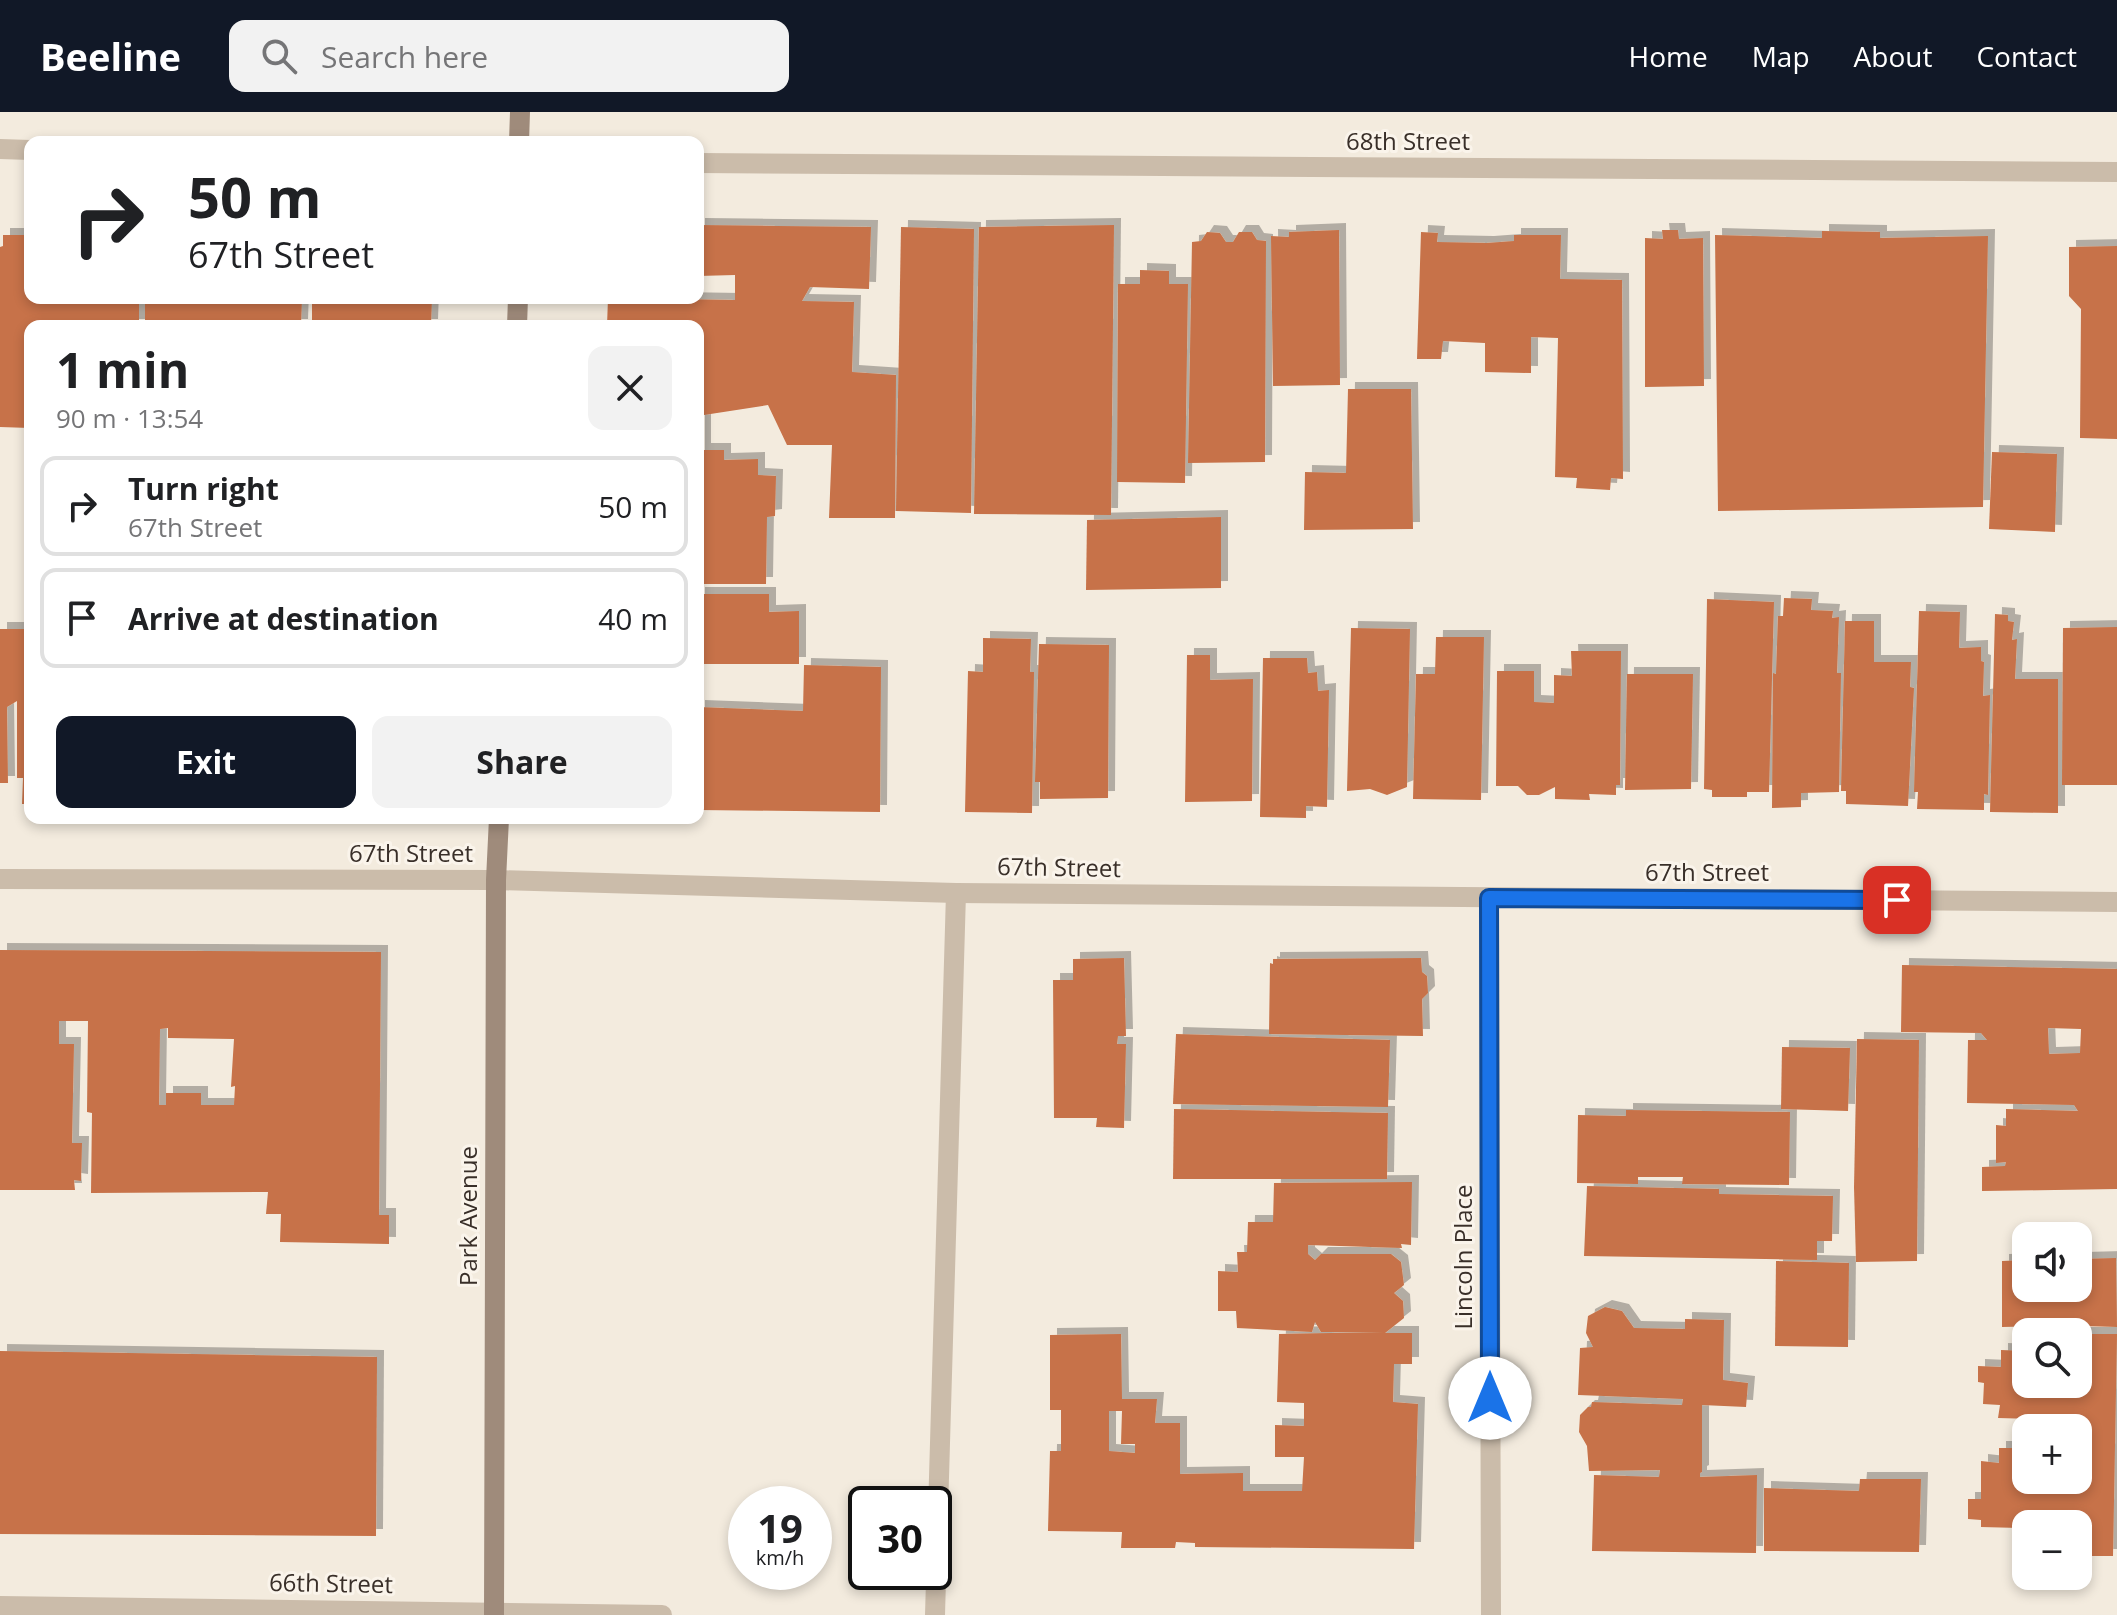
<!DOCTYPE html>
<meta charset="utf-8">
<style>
body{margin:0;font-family:"Open Sans",sans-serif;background:#f2f2f2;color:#202124;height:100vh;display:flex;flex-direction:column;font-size:30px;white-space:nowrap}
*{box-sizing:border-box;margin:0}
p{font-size:26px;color:#757577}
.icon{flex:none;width:44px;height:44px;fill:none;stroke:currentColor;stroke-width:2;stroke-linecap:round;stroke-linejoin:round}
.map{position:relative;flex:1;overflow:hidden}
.side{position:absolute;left:24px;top:208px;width:680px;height:504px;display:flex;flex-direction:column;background:#fff;border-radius:16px;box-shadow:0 4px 12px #0003}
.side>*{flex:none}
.top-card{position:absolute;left:24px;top:24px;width:680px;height:168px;border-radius:16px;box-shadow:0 4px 12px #0003;background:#fff;color:#202124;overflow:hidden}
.fabs{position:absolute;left:2012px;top:1110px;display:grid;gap:16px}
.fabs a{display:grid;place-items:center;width:80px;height:80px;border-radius:16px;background:#fff;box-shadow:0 4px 12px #0003;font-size:40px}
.speed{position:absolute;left:728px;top:1374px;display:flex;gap:16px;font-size:40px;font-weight:700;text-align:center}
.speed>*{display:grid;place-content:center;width:104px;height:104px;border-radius:50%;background:#fff;box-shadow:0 4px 12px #0003;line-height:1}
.speed small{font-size:20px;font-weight:400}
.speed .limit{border:4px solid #111;border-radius:12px;background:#fff;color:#111}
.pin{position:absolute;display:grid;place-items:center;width:68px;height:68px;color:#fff;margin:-34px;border-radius:16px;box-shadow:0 4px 12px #0006}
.me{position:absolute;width:88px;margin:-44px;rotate:0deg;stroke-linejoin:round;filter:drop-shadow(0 0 6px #0008)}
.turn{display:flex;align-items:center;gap:28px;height:168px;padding:0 32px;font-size:36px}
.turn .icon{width:104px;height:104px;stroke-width:2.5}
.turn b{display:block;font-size:56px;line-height:68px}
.round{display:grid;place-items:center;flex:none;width:84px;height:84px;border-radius:16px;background:#f2f2f2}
.head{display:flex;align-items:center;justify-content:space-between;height:136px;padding:0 32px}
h1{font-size:48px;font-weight:700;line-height:60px}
.cta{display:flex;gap:16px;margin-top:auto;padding:16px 32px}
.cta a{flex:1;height:92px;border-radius:16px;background:#111827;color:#fff;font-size:32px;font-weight:700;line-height:92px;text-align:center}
.cta a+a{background:#f2f2f2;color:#202124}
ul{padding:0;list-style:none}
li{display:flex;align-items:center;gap:24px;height:100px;margin:0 16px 12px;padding:0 16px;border:4px solid #e0e0e0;border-radius:16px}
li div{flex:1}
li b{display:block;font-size:30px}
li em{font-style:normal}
header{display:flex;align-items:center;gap:48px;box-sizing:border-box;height:112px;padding:0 40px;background:#111827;color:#fff}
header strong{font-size:38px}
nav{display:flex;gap:44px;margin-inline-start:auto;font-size:28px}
.search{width:560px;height:72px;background:#f2f2f2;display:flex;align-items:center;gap:20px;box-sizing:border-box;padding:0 28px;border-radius:16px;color:#757577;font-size:30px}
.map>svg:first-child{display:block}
</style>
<header>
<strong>Beeline</strong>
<div class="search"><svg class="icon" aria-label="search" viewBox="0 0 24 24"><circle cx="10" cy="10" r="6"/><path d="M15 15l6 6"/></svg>Search here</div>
<nav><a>Home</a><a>Map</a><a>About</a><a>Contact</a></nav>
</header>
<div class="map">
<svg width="2117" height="1503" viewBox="0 0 2117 1503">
<defs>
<filter id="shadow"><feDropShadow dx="7" dy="-7" stdDeviation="0" flood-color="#0004"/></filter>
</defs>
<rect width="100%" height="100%" fill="#f3ebde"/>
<g fill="#c77248" fill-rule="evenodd" filter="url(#shadow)">
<path d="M 698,113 L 871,115 L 869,177 L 810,175 L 802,189 L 854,190 L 852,260 L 896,263 L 895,406 L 829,406 L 832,333 L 787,333 L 768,293 L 704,303 L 704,338 L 724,338 L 724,348 L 758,347 L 758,363 L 776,364 L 775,404 L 767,405 L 766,472 L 698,472 L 698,214 L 607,214 L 608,186 L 735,188 L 735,163 L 698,164 Z"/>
<path d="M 1114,113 L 1111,403 L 974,402 L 979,115 Z"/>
<path d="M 901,115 L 974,117 L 971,401 L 896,399 Z"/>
<path d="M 1339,118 L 1340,273 L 1273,274 L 1271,124 L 1289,125 L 1289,120 Z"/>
<path d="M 1662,118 L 1678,118 L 1679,127 L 1703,126 L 1704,274 L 1645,275 L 1645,126 L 1663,127 Z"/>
<path d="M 1822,119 L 1880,120 L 1880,126 L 1988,124 L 1983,395 L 1718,399 L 1715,123 L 1822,126 Z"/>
<path d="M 1207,120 L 1220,121 L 1226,130 L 1233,130 L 1239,120 L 1252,120 L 1257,128 L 1266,129 L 1265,350 L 1188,351 L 1192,130 L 1201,129 Z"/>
<path d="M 1421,120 L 1438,121 L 1437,130 L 1487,131 L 1514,129 L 1514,123 L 1561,123 L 1560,167 L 1622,168 L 1623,367 L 1611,366 L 1610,378 L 1576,376 L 1577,366 L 1555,365 L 1558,226 L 1531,225 L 1531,261 L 1485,260 L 1485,231 L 1443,229 L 1441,247 L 1417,247 Z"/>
<path d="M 3,123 L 30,123 L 30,186 L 139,186 L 139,214 L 30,214 L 30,316 L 0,315 L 0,135 L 3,134 Z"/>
<path d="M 2117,134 L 2117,327 L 2080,326 L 2081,197 L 2069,184 L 2069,135 Z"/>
<path d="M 1140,158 L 1169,159 L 1169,172 L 1188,172 L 1185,371 L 1117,370 L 1118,172 L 1140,172 Z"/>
<path d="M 145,186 L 302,186 L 301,214 L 145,214 Z"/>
<path d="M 312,186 L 432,186 L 431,214 L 312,214 Z"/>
<path d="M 1348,277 L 1411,277 L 1413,417 L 1304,418 L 1305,360 L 1346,361 Z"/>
<path d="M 1992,340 L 2057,342 L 2055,420 L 1989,417 Z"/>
<path d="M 1221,405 L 1221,476 L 1086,478 L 1087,408 Z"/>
<path d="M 698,482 L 769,482 L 769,500 L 799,499 L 799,552 L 698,552 Z"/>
<path d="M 1784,486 L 1812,487 L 1811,498 L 1833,499 L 1832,506 L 1839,505 L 1837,561 L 1841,561 L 1839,680 L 1801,681 L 1801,695 L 1772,696 L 1773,561 L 1776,562 L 1778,504 L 1783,504 Z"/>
<path d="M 1707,487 L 1774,490 L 1769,680 L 1747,680 L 1747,685 L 1712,685 L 1712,678 L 1704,677 Z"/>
<path d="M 1919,499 L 1960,500 L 1959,536 L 1981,535 L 1981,549 L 1984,550 L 1983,584 L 1990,583 L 1988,683 L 1984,682 L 1984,698 L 1917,697 L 1918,680 L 1914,680 Z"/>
<path d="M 1995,502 L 2008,503 L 2008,509 L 2014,510 L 2012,528 L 2017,527 L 2015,567 L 2058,567 L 2058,701 L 1990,700 Z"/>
<path d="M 1845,509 L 1874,509 L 1874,550 L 1911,550 L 1910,575 L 1914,576 L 1908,694 L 1846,692 L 1846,679 L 1841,679 Z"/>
<path d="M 2117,515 L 2117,673 L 2062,673 L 2063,516 Z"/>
<path d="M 1351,516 L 1410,517 L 1407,675 L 1387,683 L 1370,677 L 1347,679 Z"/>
<path d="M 0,517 L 30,517 L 30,692 L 22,692 L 23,666 L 17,666 L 17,589 L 7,595 L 8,671 L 0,671 Z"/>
<path d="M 1436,525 L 1484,525 L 1481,688 L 1413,687 L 1416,562 L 1435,562 Z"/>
<path d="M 983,526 L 1031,527 L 1030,560 L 1034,560 L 1032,701 L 965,700 L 968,559 L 983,560 Z"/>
<path d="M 1039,532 L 1109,533 L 1108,686 L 1040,687 L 1040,670 L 1035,670 Z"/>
<path d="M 1571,539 L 1621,539 L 1620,673 L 1616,673 L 1616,683 L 1589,682 L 1590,688 L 1555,687 L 1555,675 L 1539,683 L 1527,683 L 1518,674 L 1496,674 L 1497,559 L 1534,559 L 1534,590 L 1554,591 L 1554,563 L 1572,564 Z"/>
<path d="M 1187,543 L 1210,543 L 1210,568 L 1253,567 L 1252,689 L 1185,690 Z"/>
<path d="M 1263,546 L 1307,546 L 1308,561 L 1317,560 L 1318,579 L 1329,578 L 1327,695 L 1306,694 L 1306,706 L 1260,705 Z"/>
<path d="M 804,553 L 881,555 L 880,700 L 698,698 L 698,595 L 803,599 Z"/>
<path d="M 1627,562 L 1693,562 L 1691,677 L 1625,678 Z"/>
<path d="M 0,838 L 381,840 L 379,1103 L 389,1103 L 389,1132 L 280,1130 L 281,1102 L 266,1102 L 268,1080 L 91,1081 L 92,1001 L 87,1000 L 88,909 L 59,909 L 59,932 L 74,932 L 72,1031 L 82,1031 L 81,1069 L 74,1068 L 75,1078 L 0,1078 ZM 168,916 L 168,926 L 234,927 L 231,975 L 235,974 L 234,993 L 201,993 L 201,981 L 166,981 L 166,993 L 159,993 L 160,917 Z"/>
<path d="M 1124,846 L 1126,924 L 1118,924 L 1117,932 L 1126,932 L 1124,1016 L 1096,1015 L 1097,1006 L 1054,1006 L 1053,868 L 1073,868 L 1073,847 Z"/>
<path d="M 1421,846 L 1422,860 L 1427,864 L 1428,881 L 1422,887 L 1423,924 L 1269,922 L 1270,851 L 1273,852 L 1273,847 Z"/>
<path d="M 1902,853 L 2117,857 L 2117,1077 L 1982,1079 L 1982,1055 L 2005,1054 L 2006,1050 L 1996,1051 L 1996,1013 L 2006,1014 L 2006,997 L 2078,999 L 2074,993 L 1967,991 L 1968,928 L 1987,928 L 1981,921 L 1901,920 ZM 2048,916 L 2081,917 L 2080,941 L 2049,942 Z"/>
<path d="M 1176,922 L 1390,928 L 1388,995 L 1173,992 Z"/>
<path d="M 1857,927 L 1919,928 L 1917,1149 L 1856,1150 L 1854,1075 Z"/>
<path d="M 1782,935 L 1850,936 L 1848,999 L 1781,997 Z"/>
<path d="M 1174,997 L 1388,1001 L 1387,1067 L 1173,1067 Z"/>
<path d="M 1626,998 L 1790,1000 L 1789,1073 L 1682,1072 L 1683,1065 L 1638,1065 L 1638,1072 L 1577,1071 L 1578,1003 L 1626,1004 Z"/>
<path d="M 1412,1070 L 1411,1133 L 1401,1132 L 1402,1136 L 1308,1133 L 1308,1142 L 1315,1148 L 1321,1142 L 1391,1142 L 1401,1150 L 1404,1173 L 1394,1181 L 1403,1189 L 1404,1206 L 1385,1221 L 1412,1221 L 1412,1252 L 1394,1252 L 1393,1290 L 1418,1292 L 1414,1437 L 1195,1435 L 1195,1431 L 1176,1430 L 1175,1436 L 1121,1436 L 1122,1420 L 1048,1419 L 1050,1339 L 1061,1339 L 1061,1298 L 1050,1298 L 1050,1223 L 1121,1222 L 1122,1287 L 1157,1287 L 1155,1311 L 1180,1311 L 1180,1362 L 1243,1361 L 1243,1379 L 1302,1379 L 1304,1345 L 1275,1345 L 1275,1313 L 1304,1314 L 1304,1291 L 1277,1290 L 1279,1222 L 1384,1220 L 1321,1220 L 1315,1210 L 1312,1220 L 1237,1216 L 1236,1199 L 1218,1199 L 1218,1159 L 1238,1160 L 1237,1140 L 1247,1140 L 1248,1110 L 1273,1110 L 1274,1071 ZM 1109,1299 L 1122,1299 L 1121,1332 L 1135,1332 L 1135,1341 L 1109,1339 Z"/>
<path d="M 1587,1074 L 1719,1077 L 1719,1082 L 1833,1084 L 1832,1129 L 1817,1129 L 1817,1148 L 1584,1144 Z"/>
<path d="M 2116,1146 L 2117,1215 L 2082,1214 L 2081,1222 L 2117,1222 L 2113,1444 L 2078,1444 L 2078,1412 L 2026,1412 L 2026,1444 L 2020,1444 L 2020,1416 L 1981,1415 L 1981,1408 L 1968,1407 L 1968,1387 L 1981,1387 L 1981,1349 L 1999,1351 L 1999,1336 L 2026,1336 L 2026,1368 L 2078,1368 L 2078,1316 L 2035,1316 L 2035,1307 L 1998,1306 L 2000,1293 L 1983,1292 L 1984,1271 L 1978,1270 L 1978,1254 L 2001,1255 L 2001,1238 L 2026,1239 L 2026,1272 L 2078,1272 L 2078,1220 L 2049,1220 L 2049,1214 L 2002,1215 L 2002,1149 L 2026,1148 L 2026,1176 L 2078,1176 L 2078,1147 Z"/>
<path d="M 1776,1149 L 1849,1151 L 1848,1235 L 1775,1234 Z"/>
<path d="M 1605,1195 L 1622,1199 L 1634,1216 L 1685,1217 L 1685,1207 L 1724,1208 L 1723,1268 L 1748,1271 L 1746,1295 L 1702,1293 L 1702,1360 L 1700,1361 L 1700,1365 L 1757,1363 L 1756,1441 L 1592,1439 L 1594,1363 L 1659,1365 L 1660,1358 L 1589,1359 L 1587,1334 L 1579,1320 L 1580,1303 L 1588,1295 L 1591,1295 L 1592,1290 L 1682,1293 L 1683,1287 L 1578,1283 L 1580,1236 L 1593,1235 L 1586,1221 L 1588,1204 Z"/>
<path d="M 0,1239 L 377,1245 L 376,1424 L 0,1422 Z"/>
<path d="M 1860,1367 L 1921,1367 L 1919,1440 L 1764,1439 L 1764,1376 L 1859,1379 Z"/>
</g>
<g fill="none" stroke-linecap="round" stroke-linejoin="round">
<path stroke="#cbbcaa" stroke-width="20" d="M 935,1503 L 956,781"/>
<g stroke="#cbbcaa" stroke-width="20">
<path d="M 0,37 L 30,38"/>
<path d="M 698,51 L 2117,60"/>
<path d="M 0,767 L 496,768 L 956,781 L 2117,790"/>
<path d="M 1489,786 L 1491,1503"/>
<path d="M 0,1494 L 662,1503"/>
</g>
<g stroke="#9f8b7b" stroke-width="20">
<path d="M 519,30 L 520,0"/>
<path d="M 517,214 L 518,186"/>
<path d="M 494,1503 L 496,768 L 499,706"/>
</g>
</g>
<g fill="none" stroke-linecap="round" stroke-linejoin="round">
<defs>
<path id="route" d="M 1490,1286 L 1489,786 L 1897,788"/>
</defs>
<use href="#route" stroke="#114b97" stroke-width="20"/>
<use href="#route" stroke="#1a73e8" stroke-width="14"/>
</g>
<g text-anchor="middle" stroke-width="6" stroke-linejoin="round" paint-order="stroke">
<g font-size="24" fill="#392f29" stroke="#faf4eb">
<text x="1408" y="38">68th Street</text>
<text x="411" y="750">67th Street</text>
<text transform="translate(1059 756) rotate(1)" y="8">67th Street</text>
<text x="1707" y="769">67th Street</text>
<text transform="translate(469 1104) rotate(-90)" y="8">Park Avenue</text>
<text transform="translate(1464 1145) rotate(-90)" y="8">Lincoln Place</text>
<text transform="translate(331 1472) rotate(1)" y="8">66th Street</text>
</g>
</g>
</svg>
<div class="fabs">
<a><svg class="icon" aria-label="sound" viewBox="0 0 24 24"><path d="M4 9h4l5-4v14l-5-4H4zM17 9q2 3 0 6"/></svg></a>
<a><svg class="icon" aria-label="search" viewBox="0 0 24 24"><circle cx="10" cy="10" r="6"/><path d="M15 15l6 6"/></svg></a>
<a>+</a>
<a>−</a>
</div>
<div class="speed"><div>19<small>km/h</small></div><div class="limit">30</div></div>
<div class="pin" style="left:1897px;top:788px;background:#d93025"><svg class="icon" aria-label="arrive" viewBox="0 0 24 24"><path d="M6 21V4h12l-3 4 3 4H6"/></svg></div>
<svg class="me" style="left:1490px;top:1286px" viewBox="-20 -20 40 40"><circle r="19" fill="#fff"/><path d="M0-13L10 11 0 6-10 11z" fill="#1a73e8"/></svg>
<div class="top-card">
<div class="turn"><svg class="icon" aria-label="right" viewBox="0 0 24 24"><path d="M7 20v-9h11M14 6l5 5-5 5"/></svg><div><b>50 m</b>67th Street</div></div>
</div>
<section class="side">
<div class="head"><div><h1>1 min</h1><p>90 m · 13:54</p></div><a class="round"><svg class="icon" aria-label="close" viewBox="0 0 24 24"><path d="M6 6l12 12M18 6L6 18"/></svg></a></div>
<ul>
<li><svg class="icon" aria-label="right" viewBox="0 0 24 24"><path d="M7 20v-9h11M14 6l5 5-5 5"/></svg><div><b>Turn right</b><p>67th Street</p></div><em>50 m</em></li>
<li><svg class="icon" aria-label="arrive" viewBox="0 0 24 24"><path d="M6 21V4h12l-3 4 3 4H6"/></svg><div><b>Arrive at destination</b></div><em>40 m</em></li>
</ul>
<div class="cta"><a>Exit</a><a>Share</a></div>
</section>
</div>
